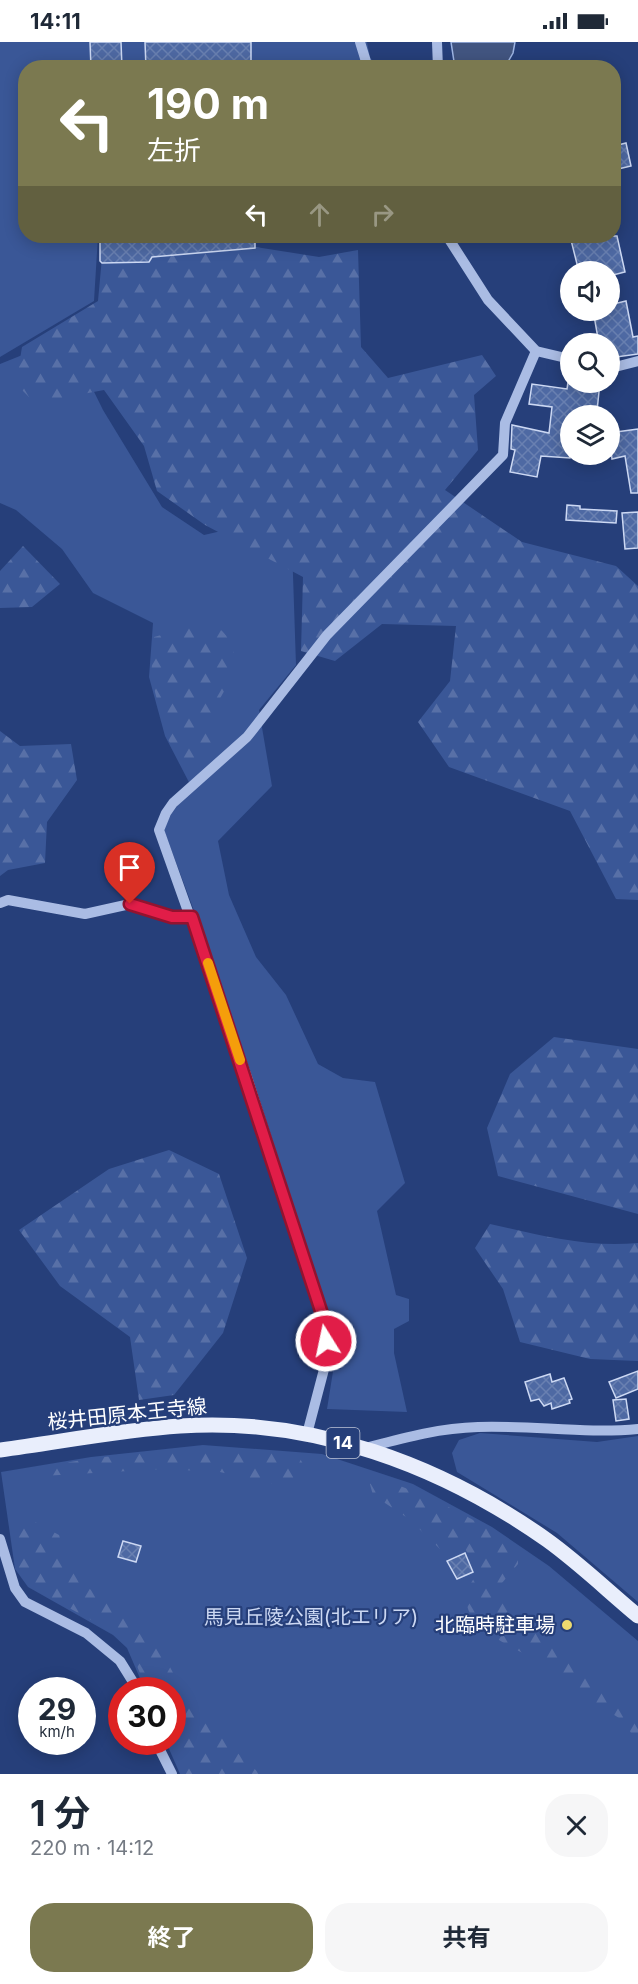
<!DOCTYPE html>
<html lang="ja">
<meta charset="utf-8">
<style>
body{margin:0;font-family:Inter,"Noto Sans JP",sans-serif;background:#f6f6f7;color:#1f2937;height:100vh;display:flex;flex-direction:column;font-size:22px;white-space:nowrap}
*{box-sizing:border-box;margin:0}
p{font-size:20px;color:#747a83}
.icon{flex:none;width:33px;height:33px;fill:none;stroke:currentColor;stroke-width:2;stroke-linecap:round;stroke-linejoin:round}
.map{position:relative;height:1732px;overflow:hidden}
.details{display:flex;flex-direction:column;background:#fff;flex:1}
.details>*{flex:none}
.top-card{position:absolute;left:18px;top:18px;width:603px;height:183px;border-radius:24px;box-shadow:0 3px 15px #0003;background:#7b7950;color:#fff;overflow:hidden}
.buttons{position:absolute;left:560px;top:219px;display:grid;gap:12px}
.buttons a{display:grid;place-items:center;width:60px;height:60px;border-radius:50%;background:#fff;box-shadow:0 3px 15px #0003;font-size:30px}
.speed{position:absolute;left:18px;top:1635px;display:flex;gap:12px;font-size:30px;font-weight:700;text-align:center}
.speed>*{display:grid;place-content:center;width:78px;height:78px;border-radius:50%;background:#fff;box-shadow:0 3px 15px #0003;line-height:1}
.speed small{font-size:15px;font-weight:400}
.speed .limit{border:9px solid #d22;background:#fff;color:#111}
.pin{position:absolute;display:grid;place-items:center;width:51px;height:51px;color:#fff;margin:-62px -26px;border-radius:50% 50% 50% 0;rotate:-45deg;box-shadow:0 0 6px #0007}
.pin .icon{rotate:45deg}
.me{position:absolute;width:66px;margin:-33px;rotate:350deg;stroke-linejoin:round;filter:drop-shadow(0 0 4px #0008)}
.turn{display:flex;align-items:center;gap:21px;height:126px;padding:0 30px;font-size:27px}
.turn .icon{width:78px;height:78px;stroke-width:2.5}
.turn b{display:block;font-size:42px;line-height:51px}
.lanes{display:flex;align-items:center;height:57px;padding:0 30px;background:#0003;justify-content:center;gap:30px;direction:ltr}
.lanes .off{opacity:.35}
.round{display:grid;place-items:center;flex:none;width:63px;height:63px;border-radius:24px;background:#f6f6f7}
.summary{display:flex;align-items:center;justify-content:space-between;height:102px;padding:0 30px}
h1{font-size:36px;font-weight:700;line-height:45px}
.action{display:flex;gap:12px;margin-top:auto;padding:12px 30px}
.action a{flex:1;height:69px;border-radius:24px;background:#7b7950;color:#fff;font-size:24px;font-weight:700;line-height:69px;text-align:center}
.action a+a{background:#f6f6f7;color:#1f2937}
.status{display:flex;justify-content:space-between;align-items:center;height:42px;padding:0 30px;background:#fff;direction:ltr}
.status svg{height:16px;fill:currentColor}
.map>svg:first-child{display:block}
</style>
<div class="status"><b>14:11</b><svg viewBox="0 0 49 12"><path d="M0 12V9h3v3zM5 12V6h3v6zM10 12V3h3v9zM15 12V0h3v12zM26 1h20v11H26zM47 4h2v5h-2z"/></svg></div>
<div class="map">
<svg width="638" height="1732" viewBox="0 0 638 1732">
<defs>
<pattern id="forest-firs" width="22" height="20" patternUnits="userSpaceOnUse" patternTransform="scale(1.5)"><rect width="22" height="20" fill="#3a5797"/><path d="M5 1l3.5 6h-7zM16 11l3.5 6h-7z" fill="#5870a7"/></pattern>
<pattern id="building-cross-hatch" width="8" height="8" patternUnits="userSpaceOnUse" patternTransform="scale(1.5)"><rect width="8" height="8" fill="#4e69a3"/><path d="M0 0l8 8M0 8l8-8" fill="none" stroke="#6980b1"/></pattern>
</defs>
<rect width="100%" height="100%" fill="#263f7a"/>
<g fill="#3a5797">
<path d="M 0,0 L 367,0 L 370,15 L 376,25 L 26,26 L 26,194 L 98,194 L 94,259 L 0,315 Z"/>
<path d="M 67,295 L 103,368 L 162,465 L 204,493 L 291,473 L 296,623 L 259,668 L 272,744 L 218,799 L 229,853 L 256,915 L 286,953 L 318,1022 L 343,1036 L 375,1040 L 405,1141 L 377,1169 L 396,1253 L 409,1257 L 409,1279 L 394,1287 L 394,1311 L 407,1370 L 327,1367 L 335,1317 L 332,1287 L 203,893 L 164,788 C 170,770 179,761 193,748 L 165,694 L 149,635 L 153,581 L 93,551 L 62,507 L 16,468 L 0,461 L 0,322 Z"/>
<path d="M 480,1391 L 597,1400 L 638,1394 L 638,1560 L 557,1491 L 457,1430 L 452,1411 L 459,1398 Z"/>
<path d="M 203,1403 L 322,1412 L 413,1442 L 492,1485 L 549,1524 L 638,1599 L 638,1732 L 180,1732 L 166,1700 L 172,1700 L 172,1648 L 145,1648 L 127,1606 L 113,1593 L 28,1545 L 15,1527 L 1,1430 L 91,1415 Z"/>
</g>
<g fill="url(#forest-firs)">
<path d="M 104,194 L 243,194 L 243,203 L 319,215 L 358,208 L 361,305 L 388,336 L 482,313 L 496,334 L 474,353 L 478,408 L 445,448 L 522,500 L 616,524 L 638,544 L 638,858 L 616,857 L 570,769 L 449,725 L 418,680 L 450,639 L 456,584 L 382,582 L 335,619 L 301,609 L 303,535 L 205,483 L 157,449 L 144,404 L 104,348 L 35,361 L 16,342 L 22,305 L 98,259 Z"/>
<path d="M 23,504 L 60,542 L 32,565 L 0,566 L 0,529 Z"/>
<path d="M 181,581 L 197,586 L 212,581 C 250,606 232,639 212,669 C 219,710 218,707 190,736 L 166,694 L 151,634 L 154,595 L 176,589 Z"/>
<path d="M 0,689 L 20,704 L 71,702 L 77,738 L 47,780 L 45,821 L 8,828 L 0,834 Z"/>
<path d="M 554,995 L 638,1007 L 638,1172 L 498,1134 L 487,1086 L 510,1032 Z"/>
<path d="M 169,1108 L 219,1132 L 247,1216 L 223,1291 L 174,1353 L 139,1358 L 130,1295 L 60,1244 L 19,1188 L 109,1127 Z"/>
<path d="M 490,1182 C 539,1193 587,1206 638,1201 L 638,1319 L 590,1317 L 520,1300 L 503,1247 L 475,1206 Z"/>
<path d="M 205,1405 L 298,1413 L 303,1422 L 300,1442 L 282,1444 L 220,1430 L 163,1427 L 42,1434 L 35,1426 L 94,1416 Z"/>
<path d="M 381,1437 C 430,1454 475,1476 518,1506 L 518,1522 L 496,1548 L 497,1553 L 602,1641 L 631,1664 L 638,1666 L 638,1699 C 631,1694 630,1687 625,1681 C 618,1674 606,1669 598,1663 C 585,1654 575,1643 563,1633 C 535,1611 437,1586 475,1535 L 474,1521 L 465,1507 L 440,1507 L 409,1477 L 373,1453 L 369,1439 Z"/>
<path d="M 24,1474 L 59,1493 L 66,1516 L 79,1540 L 149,1585 L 182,1648 L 199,1674 L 260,1732 L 183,1732 L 169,1700 L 172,1700 L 172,1648 L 147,1648 L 129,1605 L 115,1591 L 29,1544 L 17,1526 L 13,1477 Z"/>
</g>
<path fill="#425581" stroke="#9eb5e4" stroke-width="1.5" d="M 451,0 L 515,0 L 513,11 L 505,25 L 455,26 Z"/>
<g fill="url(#building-cross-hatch)" stroke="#ccd8f3" stroke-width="1.5">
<path d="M 90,0 L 121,0 L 122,26 L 91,26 Z"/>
<path d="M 145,0 L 251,0 L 251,26 L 146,26 Z"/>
<path d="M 626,101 L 631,124 L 618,127 L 614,104 Z"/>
<path d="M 100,194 L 255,194 L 255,206 L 152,215 L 149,220 L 102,221 L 100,219 Z"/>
<path d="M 570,194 L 617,194 L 625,230 L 609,234 L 609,230 L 579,230 Z"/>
<path d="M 626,259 L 633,295 L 638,294 L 638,312 L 609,316 L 609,302 L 599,302 L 593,268 L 609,268 L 609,263 Z"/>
<path d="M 568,340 L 600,340 L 597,369 L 580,368 L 580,374 L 570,374 L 570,416 L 541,414 L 537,435 L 510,430 L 515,408 L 511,407 L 512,383 L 549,391 L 552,365 L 529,362 L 532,342 L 567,347 Z"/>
<path d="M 638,387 L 638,451 L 631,451 L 625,414 L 612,417 L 609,391 Z"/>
<path d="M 567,463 L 580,464 L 580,467 L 617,469 L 616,481 L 566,478 Z"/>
<path d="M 638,470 L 638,506 L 625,507 L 622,471 Z"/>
<path d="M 638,1329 L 638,1347 L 616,1356 L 609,1340 Z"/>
<path d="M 550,1332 L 552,1340 L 564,1336 L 572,1357 L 569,1358 L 570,1361 L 552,1367 L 551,1361 L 544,1364 L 539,1357 L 531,1359 L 525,1340 Z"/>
<path d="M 626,1357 L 629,1377 L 616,1379 L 613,1358 Z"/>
<path d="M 123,1499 L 141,1504 L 136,1520 L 118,1515 Z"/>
<path d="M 465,1511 L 473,1530 L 457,1537 L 447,1519 Z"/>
</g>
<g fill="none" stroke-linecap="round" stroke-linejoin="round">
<g stroke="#aabce4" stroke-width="10">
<path d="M 360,0 L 368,26"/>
<path d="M 437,0 L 438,26"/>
<path d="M 447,194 L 488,258 L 536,309 L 570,317"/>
<path d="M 609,323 L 619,324 L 638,319"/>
<path d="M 0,861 L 8,858 L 85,872 L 130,862 L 172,875 L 192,875"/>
<path d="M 307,1392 L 327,1316 L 325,1281 L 248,1038 L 159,788 L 166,771 L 173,761 L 247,695 L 327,593 L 503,413 L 505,381 L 536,309"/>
<path d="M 365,1406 C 403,1396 439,1386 478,1385 C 531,1383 585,1392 638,1387"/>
<path d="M 0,1497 L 15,1546 L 25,1560 L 86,1591 L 120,1619 L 138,1648"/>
<path d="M 156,1700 L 172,1732"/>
</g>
<path stroke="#e9eefc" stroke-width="15" d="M 0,1408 C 60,1400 120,1388 180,1384 C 312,1375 441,1423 547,1498 C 579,1521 608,1549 638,1574"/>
</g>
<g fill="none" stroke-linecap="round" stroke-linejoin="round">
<defs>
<path id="route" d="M 130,862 L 172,875 L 192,875 L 325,1281 L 326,1299"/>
</defs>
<use href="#route" stroke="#92132f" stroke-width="15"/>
<use href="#route" stroke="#e11d48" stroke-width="10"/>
<path stroke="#f59e0b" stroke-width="10" d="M 208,921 L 240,1018"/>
</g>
<circle fill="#ecda6f" stroke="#263f7a" stroke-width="2" cx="567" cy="1583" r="6"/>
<g text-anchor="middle" stroke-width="4.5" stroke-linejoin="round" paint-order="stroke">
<rect fill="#263f7a" stroke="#bec5d7" stroke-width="1.5" x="326.5" y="1386" width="33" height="30" rx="4.5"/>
<g font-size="18" font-weight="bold" fill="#fff">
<text x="343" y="1407">14</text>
</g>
<g font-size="20" fill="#fff" stroke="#263f7a">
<text transform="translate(127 1372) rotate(-6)" y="7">桜井田原本王寺線</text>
</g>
<g font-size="20" fill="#ccd8f3" stroke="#263f7a">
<text x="311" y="1582">馬見丘陵公園(北エリア)</text>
</g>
<g font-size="20" fill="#fff" stroke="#263f7a" text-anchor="end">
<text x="555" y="1590">北臨時駐車場</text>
</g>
</g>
</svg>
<div class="buttons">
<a><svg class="icon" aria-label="sound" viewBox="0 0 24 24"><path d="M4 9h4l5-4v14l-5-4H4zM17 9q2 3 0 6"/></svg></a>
<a><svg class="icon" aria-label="search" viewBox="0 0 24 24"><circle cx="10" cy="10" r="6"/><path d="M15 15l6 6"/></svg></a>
<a><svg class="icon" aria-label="layers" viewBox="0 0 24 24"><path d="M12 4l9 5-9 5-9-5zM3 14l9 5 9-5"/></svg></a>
</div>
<div class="speed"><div>29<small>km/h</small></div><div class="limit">30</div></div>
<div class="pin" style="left:130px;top:862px;background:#d93025"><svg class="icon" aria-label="arrive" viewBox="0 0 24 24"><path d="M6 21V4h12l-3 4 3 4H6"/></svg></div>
<svg class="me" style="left:326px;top:1299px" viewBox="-20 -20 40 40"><circle r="17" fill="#e11d48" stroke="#fff" stroke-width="3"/><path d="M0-11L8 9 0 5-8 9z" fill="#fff"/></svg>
<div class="top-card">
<div class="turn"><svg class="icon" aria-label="left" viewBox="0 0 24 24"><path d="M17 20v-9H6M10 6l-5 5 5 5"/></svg><div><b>190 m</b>左折</div></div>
<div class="lanes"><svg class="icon" aria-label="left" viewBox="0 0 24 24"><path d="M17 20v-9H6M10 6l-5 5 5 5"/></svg><svg class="icon off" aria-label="ahead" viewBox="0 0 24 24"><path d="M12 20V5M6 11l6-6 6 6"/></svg><svg class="icon off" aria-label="right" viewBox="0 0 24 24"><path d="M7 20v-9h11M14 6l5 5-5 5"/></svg></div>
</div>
</div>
<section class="details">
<div class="summary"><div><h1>1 分</h1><p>220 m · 14:12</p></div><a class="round"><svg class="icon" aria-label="close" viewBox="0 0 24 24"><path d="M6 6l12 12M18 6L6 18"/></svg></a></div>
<div class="action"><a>終了</a><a>共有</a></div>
</section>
